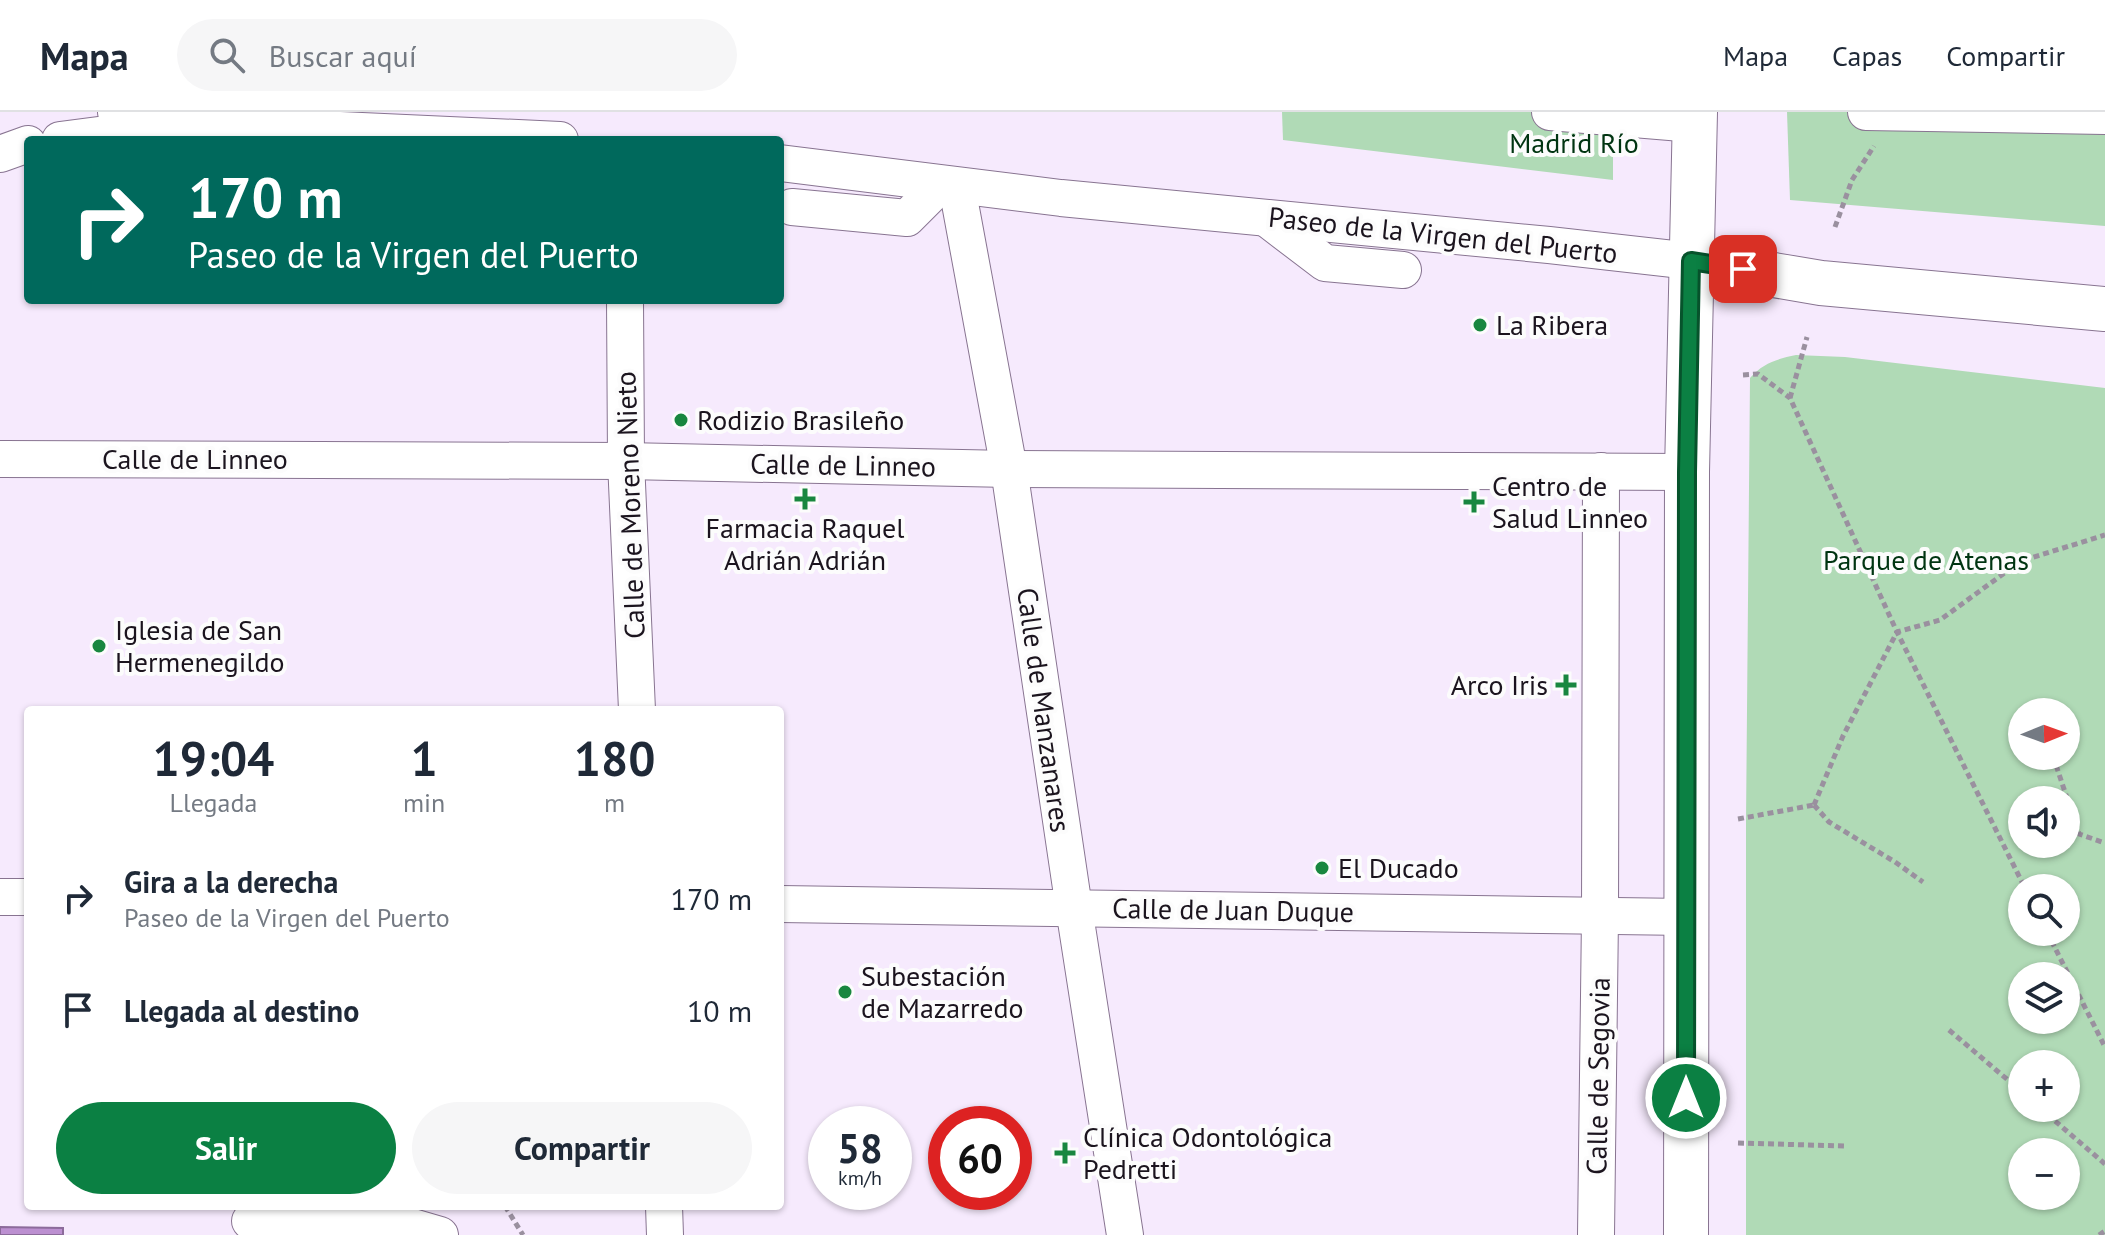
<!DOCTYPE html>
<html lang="es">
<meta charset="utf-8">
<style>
body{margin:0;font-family:"PT Sans",sans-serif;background:#f6f6f7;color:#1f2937;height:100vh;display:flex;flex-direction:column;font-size:30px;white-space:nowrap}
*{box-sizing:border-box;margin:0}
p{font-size:26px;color:#747a83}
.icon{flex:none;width:44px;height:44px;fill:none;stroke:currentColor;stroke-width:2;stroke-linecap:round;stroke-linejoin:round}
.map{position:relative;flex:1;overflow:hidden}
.side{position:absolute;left:24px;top:594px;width:760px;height:504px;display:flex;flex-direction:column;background:#fff;border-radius:8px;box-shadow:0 2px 6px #0004}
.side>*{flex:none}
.guide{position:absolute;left:24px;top:24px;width:760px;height:168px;border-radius:8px;box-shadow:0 2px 6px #0004;background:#00695c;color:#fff;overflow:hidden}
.needle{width:52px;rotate:89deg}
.tools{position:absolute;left:2008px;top:586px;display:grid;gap:16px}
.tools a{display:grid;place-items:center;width:72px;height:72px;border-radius:50%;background:#fff;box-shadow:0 2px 6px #0004;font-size:40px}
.speed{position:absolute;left:808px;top:994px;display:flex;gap:16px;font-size:40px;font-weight:700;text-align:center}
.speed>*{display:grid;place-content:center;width:104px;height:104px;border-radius:50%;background:#fff;box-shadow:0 2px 6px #0004;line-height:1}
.speed small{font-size:20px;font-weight:400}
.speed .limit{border:12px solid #d22;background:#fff;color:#111}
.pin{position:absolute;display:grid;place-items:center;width:68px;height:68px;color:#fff;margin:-34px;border-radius:16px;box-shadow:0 4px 12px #0006}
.me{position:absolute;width:88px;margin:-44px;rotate:0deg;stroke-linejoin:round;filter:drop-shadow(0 0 6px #0008)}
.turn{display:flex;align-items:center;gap:28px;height:168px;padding:0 32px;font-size:36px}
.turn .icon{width:104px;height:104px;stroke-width:2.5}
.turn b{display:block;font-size:56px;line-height:68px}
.eta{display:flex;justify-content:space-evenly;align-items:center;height:136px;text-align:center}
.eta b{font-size:48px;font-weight:700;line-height:56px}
.primary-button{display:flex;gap:16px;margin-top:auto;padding:16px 32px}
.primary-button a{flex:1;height:92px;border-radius:48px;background:#0b8043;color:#fff;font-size:32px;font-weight:700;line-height:92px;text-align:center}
.primary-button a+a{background:#f6f6f7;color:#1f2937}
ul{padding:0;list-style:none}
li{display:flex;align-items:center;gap:24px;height:112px;padding:0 32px}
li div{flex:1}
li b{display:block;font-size:30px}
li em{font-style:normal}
header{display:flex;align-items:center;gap:48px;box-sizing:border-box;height:112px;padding:0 40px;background:#fff;border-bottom:2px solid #e0e1e3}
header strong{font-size:38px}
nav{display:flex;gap:44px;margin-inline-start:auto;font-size:28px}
.search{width:560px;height:72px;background:#f6f6f7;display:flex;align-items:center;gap:20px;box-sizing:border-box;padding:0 28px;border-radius:44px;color:#747a83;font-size:30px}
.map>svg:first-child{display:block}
</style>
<header>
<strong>Mapa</strong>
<div class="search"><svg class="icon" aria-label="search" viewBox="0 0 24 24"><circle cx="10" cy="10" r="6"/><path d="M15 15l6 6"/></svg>Buscar aquí</div>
<nav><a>Mapa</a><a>Capas</a><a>Compartir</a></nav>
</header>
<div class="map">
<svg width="2105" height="1123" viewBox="0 0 2105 1123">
<rect width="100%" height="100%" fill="#f6eafd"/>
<g fill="#b0dab6" fill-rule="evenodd">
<path d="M 1282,0 L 1613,0 L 1613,68 L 1283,28 Z"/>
<path d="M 1787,0 L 2105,0 L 2105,114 L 1790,88 Z"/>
<path d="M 1796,243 L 1845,245 L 2105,276 L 2105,1123 L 1746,1123 L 1746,710 L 1750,266 C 1763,251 1777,247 1796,243 ZM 2022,600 L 2066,600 L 2066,644 L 2022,644 ZM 2022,688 L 2066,688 L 2066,732 L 2022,732 ZM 2022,776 L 2066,776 L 2066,820 L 2022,820 ZM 2022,864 L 2066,864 L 2066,908 L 2022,908 ZM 2022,952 L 2066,952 L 2066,996 L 2022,996 ZM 2022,1040 L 2066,1040 L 2066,1084 L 2022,1084 Z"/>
</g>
<path fill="#bc90d1" stroke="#8c6b9b" stroke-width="2" d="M 0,1115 L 63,1116 L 63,1123 L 0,1123 Z"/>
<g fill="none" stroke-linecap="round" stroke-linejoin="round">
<defs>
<g id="minor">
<path d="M 116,0 L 186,11 L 560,28"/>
<path d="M 1550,0 L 1694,12"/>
<path d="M 1866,0 L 2105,4"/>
<path d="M 60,28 L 153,16"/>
<path d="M 0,42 L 28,32"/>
<path d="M 780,51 L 1061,86 L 1549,133 L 1691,149"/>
<path d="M 957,75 L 1009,357 L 1074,796 L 1125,1123"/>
<path d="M 792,95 L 907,106 L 941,72"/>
<path d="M 1266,106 L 1325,151 L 1403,158"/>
<path d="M 625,188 L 626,349 L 637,598"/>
<path d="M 0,347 L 626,349 L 1009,357 L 1687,360"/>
<path d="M 0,785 L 28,785"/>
<path d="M 780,792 L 1687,805"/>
<path d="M 664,1094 L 665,1123"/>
<path d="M 250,1109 L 392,1109 L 440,1123"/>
<path d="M 1596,1123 L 1600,804 L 1601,359"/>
</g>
<g id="major">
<path d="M 1691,149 L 1821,171 L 2105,197"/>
<path d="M 1686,1123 L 1687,360 L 1695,0"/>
</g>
</defs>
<use href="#minor" stroke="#887491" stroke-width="38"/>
<use href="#major" stroke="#887491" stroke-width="46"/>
<g stroke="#9a909f" stroke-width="5" stroke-dasharray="6 4" stroke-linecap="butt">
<path d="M 1835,115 L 1852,68 L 1874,34"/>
<path d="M 1743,263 L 1758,262 L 1790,286 L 1897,520 L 2025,776"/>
<path d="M 1790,286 L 1807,225"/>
<path d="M 2037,595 L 2039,600"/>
<path d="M 2053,644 L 2079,722 L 2105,731"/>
<path d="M 1814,693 L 1843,624 L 1897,520 L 1940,508 L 2021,449 L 2105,423"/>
<path d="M 1814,693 L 1829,710 L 1895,750 L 1923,770"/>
<path d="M 1738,707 L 1814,693"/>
<path d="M 2047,820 L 2105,935"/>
<path d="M 1949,918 L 2022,980"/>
<path d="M 2040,996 L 2105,1052"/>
<path d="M 1738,1031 L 1845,1034"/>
<path d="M 505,1094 L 523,1123"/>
<path d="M 2099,1123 L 2105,1119"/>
</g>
<use href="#minor" stroke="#fff" stroke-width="36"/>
<use href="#major" stroke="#fff" stroke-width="44"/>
</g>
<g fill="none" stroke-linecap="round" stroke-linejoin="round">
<defs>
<path id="route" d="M 1686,986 L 1687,360 L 1691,149 L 1743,157"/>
</defs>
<use href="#route" stroke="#07532c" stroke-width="20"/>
<use href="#route" stroke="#0b8043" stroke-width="14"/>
</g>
<g fill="#19873f" stroke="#fcfcfc" stroke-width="3">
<circle cx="1480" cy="213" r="8"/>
<circle cx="681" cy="308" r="8"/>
<path d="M801 375h8v8h8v8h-8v8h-8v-8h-8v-8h8z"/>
<path d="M1470 378h8v8h8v8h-8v8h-8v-8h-8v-8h8z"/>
<circle cx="99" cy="534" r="8"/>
<path d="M1562 561h8v8h8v8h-8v8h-8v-8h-8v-8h8z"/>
<circle cx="1322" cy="756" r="8"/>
<circle cx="845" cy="880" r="8"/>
<path d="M1061 1029h8v8h8v8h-8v8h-8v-8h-8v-8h8z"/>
</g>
<g text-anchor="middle" stroke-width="8" stroke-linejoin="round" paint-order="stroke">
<g font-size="28" fill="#003411" stroke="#fcfcfc">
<text x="1574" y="41">Madrid Río</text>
<text x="1926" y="458">Parque de Atenas</text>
</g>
<g font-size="28" fill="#1b141e" stroke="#fcfcfc">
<text transform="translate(1443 123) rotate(6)" y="10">Paseo de la Virgen del Puerto</text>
<text x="195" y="357">Calle de Linneo</text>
<text transform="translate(843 353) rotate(1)" y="10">Calle de Linneo</text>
<text transform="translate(630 393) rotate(-92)" y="10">Calle de Moreno Nieto</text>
<text transform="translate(1044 598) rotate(82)" y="10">Calle de Manzanares</text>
<text transform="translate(1233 798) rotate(1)" y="10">Calle de Juan Duque</text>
<text transform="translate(1598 964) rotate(-89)" y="10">Calle de Segovia</text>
</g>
<g font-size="28" fill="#1b141e" stroke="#fcfcfc" text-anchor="start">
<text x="1496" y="223">La Ribera</text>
<text x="697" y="318">Rodizio Brasileño</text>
<text x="1492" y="384">Centro de<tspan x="1492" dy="32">Salud Linneo</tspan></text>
<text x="805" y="426" text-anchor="middle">Farmacia Raquel<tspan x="805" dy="32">Adrián Adrián</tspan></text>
<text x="115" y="528">Iglesia de San<tspan x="115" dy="32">Hermenegildo</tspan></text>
<text x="1548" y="583" text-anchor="end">Arco Iris</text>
<text x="1338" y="766">El Ducado</text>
<text x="861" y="874">Subestación<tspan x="861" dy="32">de Mazarredo</tspan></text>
<text x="1083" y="1035">Clínica Odontológica<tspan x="1083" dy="32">Pedretti</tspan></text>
</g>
</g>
</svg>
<div class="tools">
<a><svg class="needle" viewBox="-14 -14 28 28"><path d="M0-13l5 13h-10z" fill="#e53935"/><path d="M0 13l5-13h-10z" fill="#747a83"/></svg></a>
<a><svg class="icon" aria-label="sound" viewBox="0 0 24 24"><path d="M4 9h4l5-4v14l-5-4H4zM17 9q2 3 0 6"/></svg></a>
<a><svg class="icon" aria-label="search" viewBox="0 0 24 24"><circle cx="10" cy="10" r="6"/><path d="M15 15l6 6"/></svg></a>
<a><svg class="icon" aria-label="layers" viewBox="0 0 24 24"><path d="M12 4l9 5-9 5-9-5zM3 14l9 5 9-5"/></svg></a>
<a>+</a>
<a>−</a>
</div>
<div class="speed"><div>58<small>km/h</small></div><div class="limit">60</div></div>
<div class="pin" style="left:1743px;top:157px;background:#d93025"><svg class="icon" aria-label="arrive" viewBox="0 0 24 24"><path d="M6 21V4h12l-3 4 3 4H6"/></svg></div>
<svg class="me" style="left:1686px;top:986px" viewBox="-20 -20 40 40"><circle r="17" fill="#0b8043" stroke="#fff" stroke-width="3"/><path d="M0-11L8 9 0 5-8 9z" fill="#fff"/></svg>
<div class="guide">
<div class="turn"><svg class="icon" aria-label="right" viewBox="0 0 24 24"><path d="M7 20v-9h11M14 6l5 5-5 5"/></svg><div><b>170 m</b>Paseo de la Virgen del Puerto</div></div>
</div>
<section class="side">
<div class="eta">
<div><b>19:04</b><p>Llegada</p></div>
<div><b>1</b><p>min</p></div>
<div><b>180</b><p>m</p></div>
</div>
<ul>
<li><svg class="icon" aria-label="right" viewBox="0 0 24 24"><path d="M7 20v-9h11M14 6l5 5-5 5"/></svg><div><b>Gira a la derecha</b><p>Paseo de la Virgen del Puerto</p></div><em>170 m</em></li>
<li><svg class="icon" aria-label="arrive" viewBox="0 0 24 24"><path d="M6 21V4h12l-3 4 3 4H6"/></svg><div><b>Llegada al destino</b></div><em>10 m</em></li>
</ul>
<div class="primary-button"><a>Salir</a><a>Compartir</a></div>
</section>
</div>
